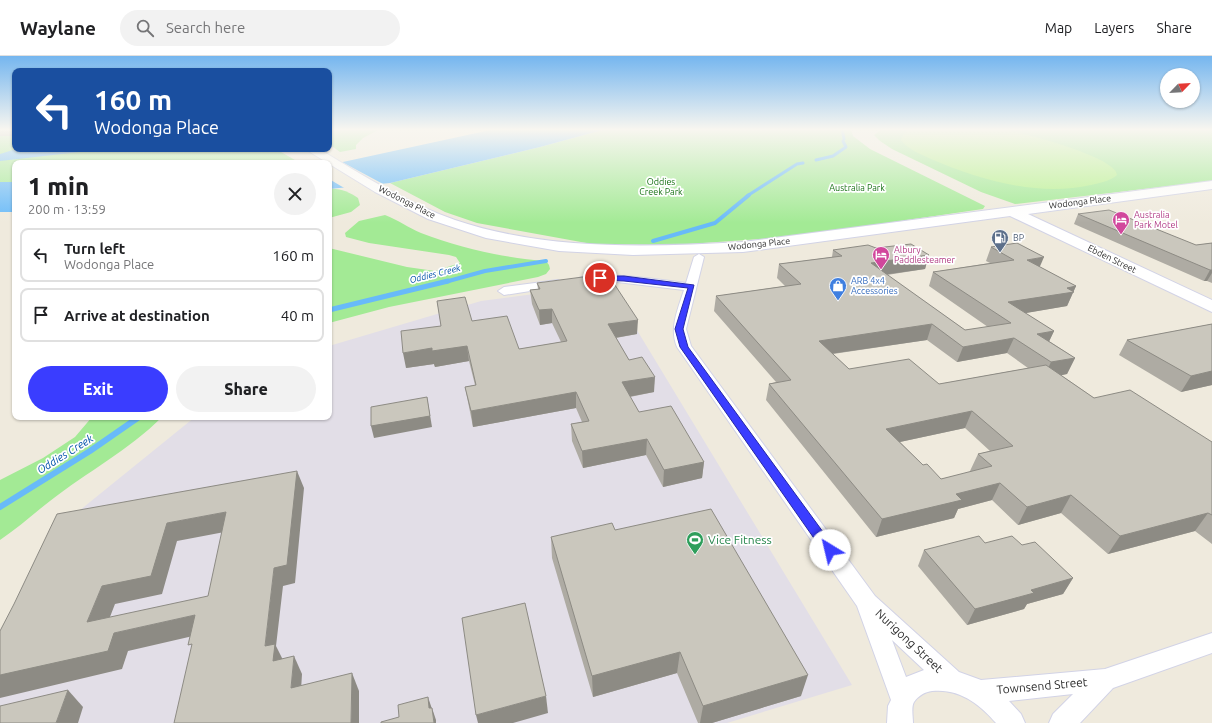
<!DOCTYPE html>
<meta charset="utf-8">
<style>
body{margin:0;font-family:Ubuntu,sans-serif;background:#f2f2f2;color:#202124;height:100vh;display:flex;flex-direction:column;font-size:15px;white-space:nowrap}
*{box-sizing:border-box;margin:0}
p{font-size:13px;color:#757577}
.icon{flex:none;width:22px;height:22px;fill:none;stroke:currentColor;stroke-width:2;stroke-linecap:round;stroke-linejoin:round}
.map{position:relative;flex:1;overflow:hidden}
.details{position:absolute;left:12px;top:104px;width:320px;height:260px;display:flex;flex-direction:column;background:#fff;border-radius:8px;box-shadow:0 1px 3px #0004}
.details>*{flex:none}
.top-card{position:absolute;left:12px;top:12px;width:320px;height:84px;border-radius:8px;box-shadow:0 1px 3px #0004;background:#1a4fa0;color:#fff;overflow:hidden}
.needle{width:26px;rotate:65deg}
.buttons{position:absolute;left:1160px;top:12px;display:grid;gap:8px}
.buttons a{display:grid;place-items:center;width:40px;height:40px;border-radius:50%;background:#fff;box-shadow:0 1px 3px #0004;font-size:20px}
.pin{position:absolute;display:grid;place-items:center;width:34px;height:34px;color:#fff;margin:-17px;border:2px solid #fff;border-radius:50%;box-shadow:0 1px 4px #0007}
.me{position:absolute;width:44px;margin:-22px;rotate:324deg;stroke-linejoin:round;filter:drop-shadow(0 0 3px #0008)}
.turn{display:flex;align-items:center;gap:14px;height:84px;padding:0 16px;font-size:18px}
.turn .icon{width:52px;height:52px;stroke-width:2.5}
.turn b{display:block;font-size:28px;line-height:34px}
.round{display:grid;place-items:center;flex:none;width:42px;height:42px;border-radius:21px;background:#f2f2f2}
.summary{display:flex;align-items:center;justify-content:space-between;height:68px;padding:0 16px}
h1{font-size:24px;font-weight:800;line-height:30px}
.cta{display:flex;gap:8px;margin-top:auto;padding:8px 16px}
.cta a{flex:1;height:46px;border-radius:24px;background:#3a3dff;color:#fff;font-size:16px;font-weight:800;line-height:46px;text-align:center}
.cta a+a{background:#f2f2f2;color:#202124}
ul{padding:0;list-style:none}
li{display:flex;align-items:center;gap:12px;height:54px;margin:0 8px 6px;padding:0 8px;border:2px solid #e0e0e0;border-radius:8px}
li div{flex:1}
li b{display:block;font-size:15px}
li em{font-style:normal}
header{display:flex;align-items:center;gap:24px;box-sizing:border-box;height:56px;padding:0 20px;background:#fff;border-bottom:1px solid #e0e0e0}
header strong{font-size:19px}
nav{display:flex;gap:22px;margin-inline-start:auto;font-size:14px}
.search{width:280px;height:36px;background:#f2f2f2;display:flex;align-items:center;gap:10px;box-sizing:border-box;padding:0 14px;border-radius:22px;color:#757577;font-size:15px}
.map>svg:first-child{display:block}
</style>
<header>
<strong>Waylane</strong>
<div class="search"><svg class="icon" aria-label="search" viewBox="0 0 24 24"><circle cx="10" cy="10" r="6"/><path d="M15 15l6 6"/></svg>Search here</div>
<nav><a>Map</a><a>Layers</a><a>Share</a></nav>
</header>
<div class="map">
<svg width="1212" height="667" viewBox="0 0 1212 667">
<rect width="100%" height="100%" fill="#efeadd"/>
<path fill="#e2dee7" d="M 609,228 L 852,629 L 727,667 L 0,667 L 0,578 L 48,480 L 195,361 L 329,361 L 329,290 L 481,245 Z"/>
<g fill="#a3ea95">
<path d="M 0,73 L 15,73 L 15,93 L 276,93 L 300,107 L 15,107 L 15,126 L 0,126 Z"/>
<path d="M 329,73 L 380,73 L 363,82 L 356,89 L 356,93 L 340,96 L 329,88 Z"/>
<path d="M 606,73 L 851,73 L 853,80 L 870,93 L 985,150 L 983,153 L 789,181 L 674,189 L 592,188 L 477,167 L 445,156 L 390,127 L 540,91 Z"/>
<path d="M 882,73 L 1212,73 L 1212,125 L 1015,148 L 981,136 L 892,93 L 880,85 L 874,79 Z"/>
<path d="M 329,133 C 340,132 349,136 358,142 L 360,149 L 351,156 L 329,162 Z"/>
<path d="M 385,159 C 398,164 409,172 421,177 C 461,192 503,202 546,205 L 549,209 L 550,213 L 546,218 L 538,221 L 389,251 L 329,267 L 329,192 L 407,211 L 435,215 L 460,207 L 456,201 L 449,199 L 369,187 L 346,181 L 345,177 L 359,165 Z"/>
<path d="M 92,361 L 162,361 C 129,394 87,416 50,445 C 33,458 18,472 0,484 L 0,424 L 43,402 L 75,381 Z"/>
</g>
<path fill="#b8f290" d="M 909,73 C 939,73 968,72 998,73 C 1016,74 1118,101 1117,119 C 1111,125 1099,127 1091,129 C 1038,141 980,124 931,103 C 921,98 908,94 901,84 L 904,77 Z"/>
<g fill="#68baf9">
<path d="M 495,73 L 606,73 L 540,91 L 390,127 L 329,133 L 329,109 Z"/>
<path d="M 16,93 L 38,93 L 38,95 L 41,95 L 106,93 L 0,105 L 0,98 Z"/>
<rect x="0" y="126" width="15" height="30"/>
</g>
<path fill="#efeadd" d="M 340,105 L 385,129 L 346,133 L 329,123 L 328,107 Z"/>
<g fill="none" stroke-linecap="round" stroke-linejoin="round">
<g stroke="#68baf9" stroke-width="3">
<path d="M 842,73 L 844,83"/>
<path d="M 816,104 L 833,100 L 846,91 L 843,85"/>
<path d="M 747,140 L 797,108 L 803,107"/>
</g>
<g stroke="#68baf9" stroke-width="4">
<path d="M 653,185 L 715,167 L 749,139"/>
<path d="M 445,226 L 485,215 L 546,205"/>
</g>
<path stroke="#68baf9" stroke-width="5" d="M 329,254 L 448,225"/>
<path stroke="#68baf9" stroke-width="6" d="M 0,451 L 90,395 L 139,361"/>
<defs>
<g id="street">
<path d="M 699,198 L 704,201 L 686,273 L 691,290 L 875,540 L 959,616 L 981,624 L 1105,613 L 1212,577 L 1212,597 L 1113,632 L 1080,667 L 1049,667 L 1053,658 L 1073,638 L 1009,645 L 1021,658 L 1025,667 L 996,667 C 980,648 959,632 932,635 C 925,636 919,639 914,646 C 911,651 913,661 913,667 L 887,667 L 888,650 L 891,644 L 857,550 L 677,291 C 669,272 678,253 684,234 L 609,225 L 580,228 L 574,225 C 584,212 668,225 686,227 L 694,201 ZM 892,584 L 924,614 L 906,621 Z"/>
<path d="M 558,224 L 562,226 L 564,228 L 562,230 L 504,239 L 498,235 L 504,231 Z"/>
</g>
<path id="secondary" d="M 305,93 L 319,93 C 362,119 407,147 455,164 C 547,195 648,191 743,186 L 1212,125 L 1212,133 L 1028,158 L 1212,244 L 1212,256 L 1010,160 L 743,196 L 633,199 L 559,195 L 486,182 L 428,163 L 375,136 Z"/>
</defs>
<use href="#street" stroke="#d2d3e6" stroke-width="2"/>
<use href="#secondary" stroke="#d2d3e6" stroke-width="2"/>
<use href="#street" fill="#fff" fill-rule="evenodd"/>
<use href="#secondary" fill="#fff" fill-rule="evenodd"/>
</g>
<g fill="#aeaba3" fill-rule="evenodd">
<rect x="0" y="73" width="15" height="7"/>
<path d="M 1078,158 L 1196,189 L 1212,187 L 1212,227 L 1207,225 L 1204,225 L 1074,168 Z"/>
<path d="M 991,191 L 1040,211 L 1076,230 L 1067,250 L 1025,257 L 1054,275 L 1049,285 L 1075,302 L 1067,318 L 1061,319 L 1094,342 L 1212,386 L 1212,488 L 1195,475 L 1108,498 L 1061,457 L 1018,469 L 992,444 L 958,453 L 954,462 L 876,481 L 766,344 L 769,328 L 776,326 L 714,255 L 716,240 L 785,230 L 777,222 L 779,208 L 832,201 L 833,194 L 876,192 L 929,199 L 925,213 L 887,219 L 965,274 L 988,271 L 929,230 L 933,216 L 990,207 L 986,205 ZM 927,284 L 957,306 L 1007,297 L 1028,312 L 939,328 L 849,313 L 833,298 ZM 965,372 L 990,395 L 978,398 L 970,415 L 971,416 L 941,423 L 923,409 L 900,386 Z"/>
<path d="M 537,227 L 637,278 L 616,282 L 629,304 L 654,336 L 630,341 L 639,356 L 704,406 L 702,422 L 663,431 L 646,399 L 583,412 L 572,385 L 571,368 L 582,366 L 576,352 L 473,371 L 465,331 L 475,329 L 469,305 L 435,311 L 434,308 L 406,312 L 441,270 L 437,245 L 519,293 L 561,286 L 552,267 L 540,269 L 532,248 L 530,234 L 538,233 Z"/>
<path d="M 1212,268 L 1212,329 L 1181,336 L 1119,299 L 1127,284 Z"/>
<path d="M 615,474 L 801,640 L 712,667 L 698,667 L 677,617 L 593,641 L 552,502 L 551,481 Z"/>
<path d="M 985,487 L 1022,489 L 1073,522 L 1063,538 L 1027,548 L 1024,553 L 967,569 L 918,510 L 924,494 Z"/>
</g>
<g fill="#8d8b84">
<path d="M 929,199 L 925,213 L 868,221 L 871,207 Z"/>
<path d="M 1044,201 L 1038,215 L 1027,204 Z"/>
<path d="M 1210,214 L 1212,214 L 1212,217 L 1207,225 L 1204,225 Z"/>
<path d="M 1076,230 L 1067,250 L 1003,261 L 1008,246 L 1067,232 Z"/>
<path d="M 552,253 L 552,267 L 540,269 L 539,254 Z"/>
<path d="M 638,264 L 637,278 L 608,283 L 608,268 Z"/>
<path d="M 932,268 L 927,284 L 816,300 L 819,285 Z"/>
<path d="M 1054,275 L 1047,290 L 1030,293 L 1037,278 Z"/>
<path d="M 1014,282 L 1007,297 L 957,306 L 963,291 Z"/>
<path d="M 467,290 L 469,305 L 435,311 L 434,308 L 406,312 L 403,297 L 432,292 Z"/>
<path d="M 1075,302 L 1067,318 L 1043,323 L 1051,306 Z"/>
<path d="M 1212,315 L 1212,329 L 1181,336 L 1191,320 Z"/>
<path d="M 655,321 L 654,336 L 622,342 L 622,326 Z"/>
<path d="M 576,336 L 576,352 L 473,371 L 471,355 Z"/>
<path d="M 427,341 L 432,371 L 374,382 L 371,370 Z"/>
<path d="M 972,355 L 965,372 L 881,390 L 886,373 Z"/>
<path d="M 647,383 L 646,399 L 583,412 L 582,395 Z"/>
<path d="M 704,406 L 702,422 L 663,431 L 664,414 Z"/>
<path d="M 297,415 L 304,432 L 295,527 L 283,530 L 276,590 L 284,606 L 282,623 L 265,590 L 274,512 Z"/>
<path d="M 1000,427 L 992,444 L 958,453 L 954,462 L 876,481 L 882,463 L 956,438 Z"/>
<path d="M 1071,439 L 1061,457 L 1018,469 L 1027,451 Z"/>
<path d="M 226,456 L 235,474 L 177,485 L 162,538 L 115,548 L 101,584 L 87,566 L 102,530 L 167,467 Z"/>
<path d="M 1208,457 L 1195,475 L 1108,498 L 1120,480 Z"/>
<path d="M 1073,522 L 1063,538 L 1027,548 L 1024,553 L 967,569 L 975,553 L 1031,534 Z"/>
<path d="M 195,559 L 206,577 L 128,595 L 122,613 L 0,642 L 0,619 L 114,577 Z"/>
<path d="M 680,596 L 677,617 L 593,641 L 592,620 Z"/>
<path d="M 294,600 L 302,618 L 300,650 L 291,632 Z"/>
<path d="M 352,617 L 359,635 L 359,667 L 351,667 Z"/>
<path d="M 808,619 L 801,640 L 712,667 L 700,667 L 703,650 Z"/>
<path d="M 68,634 L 83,651 L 78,667 L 56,667 Z"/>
<path d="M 546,640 L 548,657 L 513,667 L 478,667 L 476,659 Z"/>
<path d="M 428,641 L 432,653 L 429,652 Z"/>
<path d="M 432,652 L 436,664 L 436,667 L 434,667 Z"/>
</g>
<g fill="#cac7bd" stroke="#8d8b84" fill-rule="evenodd">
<path d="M 1109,154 L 1196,189 L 1212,187 L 1212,214 L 1210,214 L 1078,158 Z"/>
<path d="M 1017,187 L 1044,201 L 1027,204 L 1076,230 L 1067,232 L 1074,236 L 1008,246 L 1054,275 L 1037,278 L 1075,302 L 1051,306 L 1014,282 L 963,291 L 932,268 L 819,285 L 849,313 L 909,303 L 939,328 L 1046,309 L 1094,342 L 1130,334 L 1212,386 L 1212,459 L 1208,457 L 1120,480 L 1071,439 L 1027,451 L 1000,427 L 956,438 L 962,444 L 882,463 L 769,328 L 791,324 L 716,240 L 801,228 L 779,208 L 842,200 L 833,194 L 868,189 L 876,192 L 911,188 L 929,199 L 871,207 L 965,274 L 1011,267 L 933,216 L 1014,204 L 991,191 ZM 972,355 L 1013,390 L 978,398 L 992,410 L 941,423 L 927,408 L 923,409 L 886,373 Z"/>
<path d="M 598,219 L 601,225 L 611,223 L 638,264 L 608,268 L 629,304 L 642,301 L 655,321 L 622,326 L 639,356 L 671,350 L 704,406 L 664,414 L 647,383 L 582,395 L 571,368 L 589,365 L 576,336 L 471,355 L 465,331 L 476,329 L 467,290 L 432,295 L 432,292 L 403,297 L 401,275 L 441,270 L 437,245 L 465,241 L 472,265 L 507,260 L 519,293 L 567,285 L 552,253 L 539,254 L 530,234 L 540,233 L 537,227 Z"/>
<path d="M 1212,268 L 1212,315 L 1191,320 L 1127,284 Z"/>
<path d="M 427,341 L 430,360 L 371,370 L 371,351 Z"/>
<path d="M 297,415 L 287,509 L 274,512 L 265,590 L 275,588 L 273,605 L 294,600 L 291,632 L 352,617 L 351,667 L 174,667 L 192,588 L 188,589 L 195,559 L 114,577 L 108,595 L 0,619 L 0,575 L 14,548 L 57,458 ZM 226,456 L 208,540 L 87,566 L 102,530 L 151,520 L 167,467 Z"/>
<path d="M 711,453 L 808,619 L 703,650 L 680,596 L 592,620 L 551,481 L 612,467 L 615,474 Z"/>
<path d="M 979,480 L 985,487 L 1012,480 L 1022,489 L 1035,486 L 1073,522 L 1031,534 L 1034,537 L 975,553 L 924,494 Z"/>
<path d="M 525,547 L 546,640 L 476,659 L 462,562 Z"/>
<path d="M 68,634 L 56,667 L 0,667 L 0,650 Z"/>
<path d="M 428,641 L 429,652 L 432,652 L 434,667 L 381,667 L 381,666 L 399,661 L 398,649 Z"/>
</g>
<linearGradient id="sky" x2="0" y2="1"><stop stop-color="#75b6ef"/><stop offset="0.44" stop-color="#f8f6f0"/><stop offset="1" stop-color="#f8f6f0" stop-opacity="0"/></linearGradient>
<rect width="1212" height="167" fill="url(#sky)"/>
<path fill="#3a3dff" stroke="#2628a6" d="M 600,220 L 624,220 L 694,229 L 683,273 L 688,291 L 834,491 L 836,494 L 834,498 L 825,498 L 680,291 L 675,273 L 688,232 L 624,225 L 597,224 L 596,222 Z"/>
<defs>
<symbol id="hotel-pin" viewBox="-11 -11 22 30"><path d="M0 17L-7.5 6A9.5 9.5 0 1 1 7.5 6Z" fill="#d1479c" stroke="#fff"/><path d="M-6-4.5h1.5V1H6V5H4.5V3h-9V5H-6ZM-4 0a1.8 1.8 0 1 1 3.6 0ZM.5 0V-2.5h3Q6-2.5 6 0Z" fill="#fff"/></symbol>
<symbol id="fuel-pin" viewBox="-11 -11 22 30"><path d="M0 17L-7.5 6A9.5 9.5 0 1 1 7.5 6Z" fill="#5c6f8a" stroke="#fff"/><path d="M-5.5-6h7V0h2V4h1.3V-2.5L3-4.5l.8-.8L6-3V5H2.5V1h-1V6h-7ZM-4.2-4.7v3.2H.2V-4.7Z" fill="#fff"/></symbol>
<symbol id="shop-pin" viewBox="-11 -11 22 30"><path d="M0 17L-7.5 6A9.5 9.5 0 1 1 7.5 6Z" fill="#3f7fe0" stroke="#fff"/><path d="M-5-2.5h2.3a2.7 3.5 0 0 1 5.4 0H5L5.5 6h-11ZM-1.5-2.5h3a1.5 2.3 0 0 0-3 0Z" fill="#fff"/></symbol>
<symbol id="stadium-pin" viewBox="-11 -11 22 30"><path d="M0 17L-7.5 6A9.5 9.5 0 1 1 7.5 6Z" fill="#2e9e5b" stroke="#fff"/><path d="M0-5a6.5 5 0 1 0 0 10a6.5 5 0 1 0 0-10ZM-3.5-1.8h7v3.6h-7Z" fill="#fff"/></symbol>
</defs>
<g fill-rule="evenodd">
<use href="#hotel-pin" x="1111" y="154" width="20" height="27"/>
<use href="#fuel-pin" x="990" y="172" width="20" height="27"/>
<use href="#hotel-pin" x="871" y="189" width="20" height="27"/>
<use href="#shop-pin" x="828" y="220" width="20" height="27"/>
<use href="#stadium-pin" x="685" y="474" width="20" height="27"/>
</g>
<g text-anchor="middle" stroke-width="3.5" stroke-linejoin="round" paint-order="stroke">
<g font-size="9" fill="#177114" stroke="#fff">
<text x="661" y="129">Oddies<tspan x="661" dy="10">Creek Park</tspan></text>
<text x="857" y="135">Australia Park</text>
</g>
<g font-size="9" fill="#2c2c2c" stroke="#fff">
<text transform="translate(407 146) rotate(27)" y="3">Wodonga Place</text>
<text transform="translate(1080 146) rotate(-7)" y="3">Wodonga Place</text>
<text transform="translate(759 188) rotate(-6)" y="3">Wodonga Place</text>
<text transform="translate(1112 203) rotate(26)" y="3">Ebden Street</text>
</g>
<g font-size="9" fill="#b23c85" stroke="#fff" text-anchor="start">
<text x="1134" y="162">Australia<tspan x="1134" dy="10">Park Motel</tspan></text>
<text x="894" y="197">Albury<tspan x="894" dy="10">Paddlesteamer</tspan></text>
</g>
<g font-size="9" fill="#4e5e75" stroke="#fff" text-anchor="start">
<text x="1013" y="185">BP</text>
</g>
<g font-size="9" font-style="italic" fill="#0253aa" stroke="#fff">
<text transform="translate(435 218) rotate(-14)" y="3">Oddies Creek</text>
</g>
<g font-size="9" fill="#366cbe" stroke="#fff" text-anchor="start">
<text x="851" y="228">ARB 4x4<tspan x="851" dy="10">Accessories</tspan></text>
</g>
<g font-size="11" font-style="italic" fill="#0253aa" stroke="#fff">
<text transform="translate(65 398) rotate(-32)" y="4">Oddies Creek</text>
</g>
<g font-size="12" fill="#27864d" stroke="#fff" text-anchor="start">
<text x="708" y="488">Vice Fitness</text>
</g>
<g font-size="12" fill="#2c2c2c" stroke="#fff">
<text transform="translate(909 585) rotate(43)" y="4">Nurigong Street</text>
<text transform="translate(1042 630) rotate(-5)" y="4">Townsend Street</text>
</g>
</g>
</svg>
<div class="buttons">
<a><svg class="needle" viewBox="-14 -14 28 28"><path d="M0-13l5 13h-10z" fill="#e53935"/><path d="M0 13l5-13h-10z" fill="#757577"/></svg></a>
</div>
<div class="pin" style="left:600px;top:222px;background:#d93025"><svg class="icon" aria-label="arrive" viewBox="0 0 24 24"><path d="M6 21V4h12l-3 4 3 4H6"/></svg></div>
<svg class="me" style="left:830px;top:494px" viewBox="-20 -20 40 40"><circle r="19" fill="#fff"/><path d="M0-13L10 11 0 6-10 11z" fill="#3a3dff"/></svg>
<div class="top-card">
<div class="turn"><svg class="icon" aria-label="left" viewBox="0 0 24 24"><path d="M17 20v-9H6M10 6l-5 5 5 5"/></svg><div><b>160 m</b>Wodonga Place</div></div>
</div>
<section class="details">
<div class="summary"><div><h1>1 min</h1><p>200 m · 13:59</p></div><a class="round"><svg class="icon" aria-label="close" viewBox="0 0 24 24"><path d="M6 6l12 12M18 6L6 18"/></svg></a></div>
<ul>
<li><svg class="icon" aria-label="left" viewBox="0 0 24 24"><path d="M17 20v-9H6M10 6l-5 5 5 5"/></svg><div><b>Turn left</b><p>Wodonga Place</p></div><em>160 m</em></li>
<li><svg class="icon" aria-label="arrive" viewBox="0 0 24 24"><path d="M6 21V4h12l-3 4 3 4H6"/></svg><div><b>Arrive at destination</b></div><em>40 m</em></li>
</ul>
<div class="cta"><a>Exit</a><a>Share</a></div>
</section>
</div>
